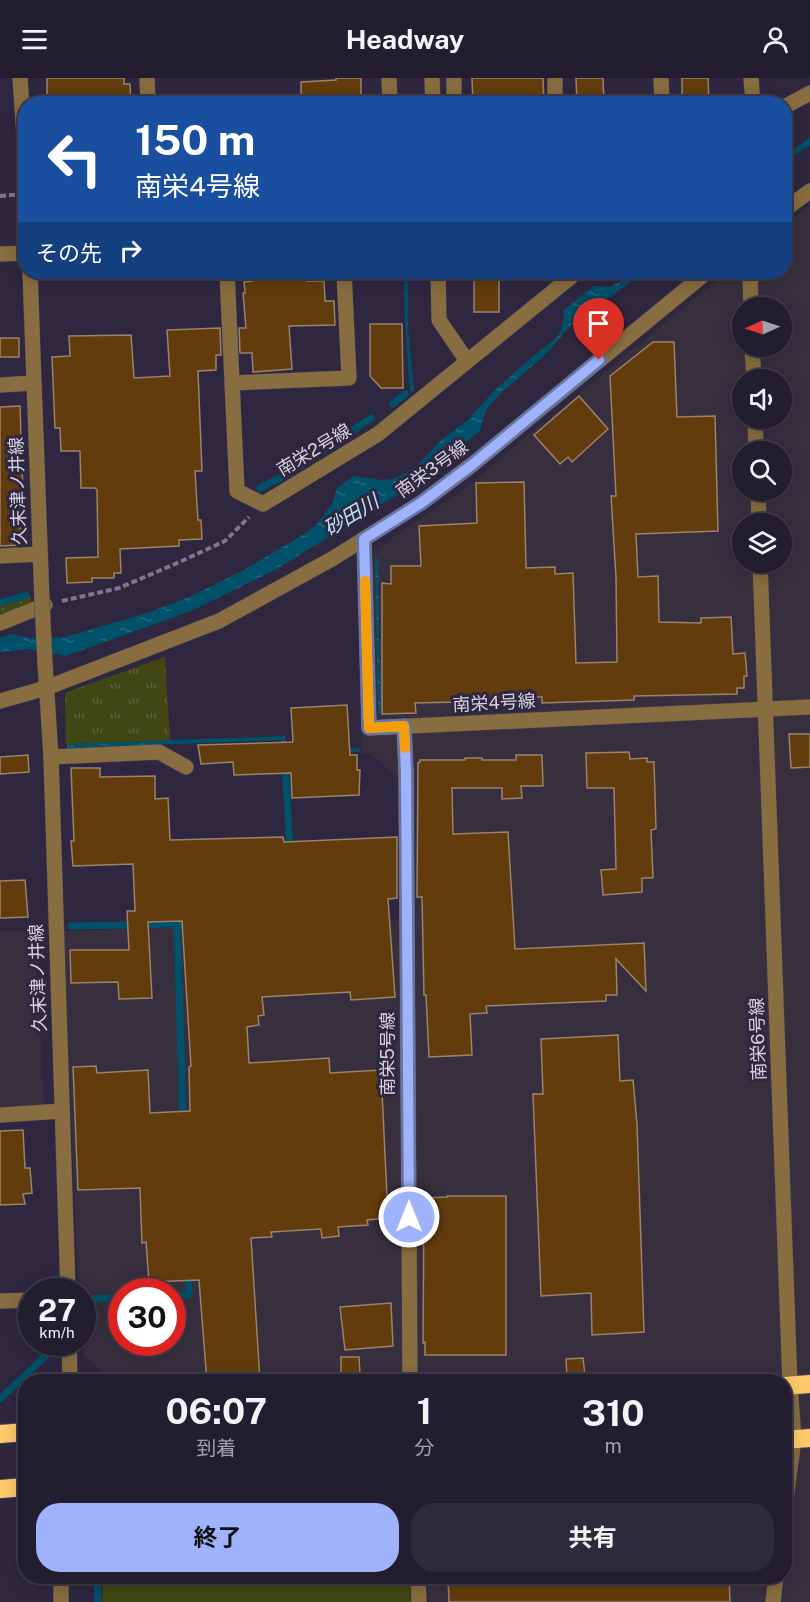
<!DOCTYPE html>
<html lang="ja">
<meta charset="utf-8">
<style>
body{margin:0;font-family:"Public Sans","Noto Sans JP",sans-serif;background:#2e2a3b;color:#f1f3f6;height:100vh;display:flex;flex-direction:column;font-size:22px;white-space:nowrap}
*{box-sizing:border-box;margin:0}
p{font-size:20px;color:#a2a2aa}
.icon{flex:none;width:33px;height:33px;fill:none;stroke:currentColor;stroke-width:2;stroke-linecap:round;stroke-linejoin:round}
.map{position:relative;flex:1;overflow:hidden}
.sheet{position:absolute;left:18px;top:1296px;width:774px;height:210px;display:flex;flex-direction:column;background:#221d2f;border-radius:24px;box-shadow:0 3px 15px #0003,0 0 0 2px #3f3b4b}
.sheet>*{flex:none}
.hud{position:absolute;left:18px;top:18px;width:774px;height:183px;border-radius:24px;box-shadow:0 3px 15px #0003,0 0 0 2px #3f3b4b;background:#1a4fa0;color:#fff;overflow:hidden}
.needle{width:39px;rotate:267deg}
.controls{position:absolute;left:732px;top:219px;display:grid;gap:12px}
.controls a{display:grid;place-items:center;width:60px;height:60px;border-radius:50%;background:#221d2f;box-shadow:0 3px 15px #0003,0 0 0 2px #3f3b4b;font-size:30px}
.speed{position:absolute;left:18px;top:1200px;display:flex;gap:12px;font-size:30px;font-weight:700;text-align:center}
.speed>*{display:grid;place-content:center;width:78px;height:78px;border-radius:50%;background:#221d2f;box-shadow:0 3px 15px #0003,0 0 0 2px #3f3b4b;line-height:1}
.speed small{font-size:15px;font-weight:400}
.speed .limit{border:9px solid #d22;background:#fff;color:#111}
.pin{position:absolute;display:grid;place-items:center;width:51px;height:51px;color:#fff;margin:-62px -26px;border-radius:50% 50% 50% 0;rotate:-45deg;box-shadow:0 0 6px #0007}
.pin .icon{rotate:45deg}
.me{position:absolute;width:66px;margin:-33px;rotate:0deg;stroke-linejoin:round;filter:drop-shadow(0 0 4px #0008)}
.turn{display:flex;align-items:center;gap:21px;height:126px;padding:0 18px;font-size:27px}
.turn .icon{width:78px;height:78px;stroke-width:2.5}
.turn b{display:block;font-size:42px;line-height:51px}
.then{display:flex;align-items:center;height:57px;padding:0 18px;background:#0003;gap:12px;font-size:22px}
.eta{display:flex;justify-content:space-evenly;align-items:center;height:102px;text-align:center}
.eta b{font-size:36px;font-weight:700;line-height:42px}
.button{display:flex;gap:12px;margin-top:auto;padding:12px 18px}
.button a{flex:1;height:69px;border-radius:24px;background:#9fb3fd;color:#111;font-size:24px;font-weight:700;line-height:69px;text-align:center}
.button a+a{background:#2e2a3b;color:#f1f3f6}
header{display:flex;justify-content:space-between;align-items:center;height:78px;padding:0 18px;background:#221d2f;font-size:27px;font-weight:700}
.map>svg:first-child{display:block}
</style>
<header><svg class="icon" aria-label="menu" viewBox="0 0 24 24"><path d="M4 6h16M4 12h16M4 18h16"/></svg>Headway<svg class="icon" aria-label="person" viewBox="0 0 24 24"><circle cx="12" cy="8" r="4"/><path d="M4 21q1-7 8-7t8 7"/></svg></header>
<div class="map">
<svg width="810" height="1524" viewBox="0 0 810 1524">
<defs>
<pattern id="grass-dots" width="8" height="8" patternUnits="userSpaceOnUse" patternTransform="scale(1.5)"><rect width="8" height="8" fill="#404714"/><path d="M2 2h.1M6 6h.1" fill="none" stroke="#5b6136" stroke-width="1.8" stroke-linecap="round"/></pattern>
<pattern id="park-tufts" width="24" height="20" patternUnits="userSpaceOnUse" patternTransform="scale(1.5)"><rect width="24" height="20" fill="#404714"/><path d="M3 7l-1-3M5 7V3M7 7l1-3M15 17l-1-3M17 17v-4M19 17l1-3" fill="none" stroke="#5b6136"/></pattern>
<pattern id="water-ripples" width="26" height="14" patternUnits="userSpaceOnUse" patternTransform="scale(1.5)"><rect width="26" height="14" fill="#00516a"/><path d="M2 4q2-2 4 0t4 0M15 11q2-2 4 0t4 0" fill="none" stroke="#24697f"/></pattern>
</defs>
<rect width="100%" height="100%" fill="#2e273f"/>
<g fill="#382f3e" fill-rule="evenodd">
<path d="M 810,127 L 810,1524 L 429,1524 L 428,1499 L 784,1498 L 784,1304 L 114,1304 L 83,1277 L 82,1214 L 79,1213 L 72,1070 L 64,853 L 399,842 L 399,701 L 369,675 L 362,676 L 359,488 L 374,473 L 461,413 L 727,194 L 784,194 L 785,145 ZM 742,230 L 782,230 L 782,268 L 742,268 ZM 742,302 L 782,302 L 782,340 L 742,340 ZM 742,374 L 782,374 L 782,412 L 742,412 ZM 742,446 L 782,446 L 782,484 L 742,484 ZM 122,1214 L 172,1214 L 172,1264 L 122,1264 Z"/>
<path d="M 0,853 L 35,853 L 44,1030 L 0,1032 Z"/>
</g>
<path fill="url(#grass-dots)" d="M 31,517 L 31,524 L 0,538 L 0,527 Z"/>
<path fill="url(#park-tufts)" d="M 165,579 L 170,662 L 66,666 L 65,617 L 67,614 Z"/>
<path fill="#404714" d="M 103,1498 L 409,1499 L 411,1524 L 102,1524 Z"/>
<g fill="url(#water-ripples)">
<path d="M 810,60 L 810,67 L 785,82 L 785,77 Z"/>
<path d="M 404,194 L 408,194 L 408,250 L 414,313 L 410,314 L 405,245 Z"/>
<path d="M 635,194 L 644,194 L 571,247 L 546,276 L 500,316 L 486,332 L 480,353 L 408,410 L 275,492 L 191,533 L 66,578 L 29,571 L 0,574 L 0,560 L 12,556 L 29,560 L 65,559 L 150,534 L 189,519 L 244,492 L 298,460 L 316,447 L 332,426 L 337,410 L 354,398 L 382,402 L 393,401 L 406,395 L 419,386 L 441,362 L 467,343 L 493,314 L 524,286 L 556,260 L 561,252 L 564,238 L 563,233 L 594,208 L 611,209 Z"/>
<path d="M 375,480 L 378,480 L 381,635 L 378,636 Z"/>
<path d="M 285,658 L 286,673 L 360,670 L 359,674 L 282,676 L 281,662 L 67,670 L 67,666 Z"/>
<rect x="94" y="1499" width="7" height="25"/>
</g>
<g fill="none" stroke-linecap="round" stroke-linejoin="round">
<g stroke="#00516a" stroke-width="7">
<path d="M 393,326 L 405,316"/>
<path d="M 260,410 L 286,397 L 371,340"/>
<path d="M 0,525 L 26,517"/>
<path d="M 285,687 L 290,771"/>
<path d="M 177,846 L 183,1042"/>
<path d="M 71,848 L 189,846"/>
<path d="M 172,1218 L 189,1217 L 188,1194"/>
<path d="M 82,1221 L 122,1220"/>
<path d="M 0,1321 L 52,1272"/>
</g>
</g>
<g fill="#623c0d" stroke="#9a836c" stroke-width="1.5">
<path d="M 47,0 L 124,0 L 124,6 L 130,6 L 131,26 L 47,26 Z"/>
<path d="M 336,0 L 361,0 L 361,26 L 301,26 L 301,4 L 336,2 Z"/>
<path d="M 472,0 L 543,0 L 544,26 L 473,26 Z"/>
<path d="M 576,0 L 603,0 L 604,26 L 577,26 Z"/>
<path d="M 682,0 L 708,0 L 709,26 L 682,26 Z"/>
<rect x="474" y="194" width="25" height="40"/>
<path d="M 306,199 L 307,203 L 324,203 L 325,223 L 334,223 L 335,247 L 289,248 L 292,291 L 253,294 L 252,275 L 240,275 L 239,250 L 246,250 L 243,215 L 245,215 L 244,204 L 252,203 L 252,200 Z"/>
<path d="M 370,246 L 402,246 L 403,310 L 381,310 L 370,298 Z"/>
<path d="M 220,250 L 221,277 L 216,277 L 216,292 L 198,293 L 202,393 L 195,393 L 198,442 L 201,442 L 202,461 L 179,462 L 179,468 L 120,471 L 121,495 L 114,495 L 114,500 L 92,500 L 92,504 L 67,505 L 66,480 L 98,479 L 97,412 L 95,410 L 81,410 L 80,373 L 61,373 L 60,350 L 55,350 L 52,279 L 70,278 L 69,258 L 131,257 L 134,300 L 170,298 L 167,252 Z"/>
<rect x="0" y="260" width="19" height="19"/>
<path d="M 653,264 L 674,264 L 677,339 L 715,338 L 718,453 L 636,456 L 638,499 L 658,498 L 659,544 L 701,545 L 701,540 L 731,539 L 733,576 L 745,575 L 747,598 L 744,598 L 744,610 L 737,610 L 737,616 L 634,618 L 634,622 L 542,625 L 542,619 L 508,619 L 507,623 L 415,625 L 416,635 L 382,636 L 382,505 L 391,506 L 391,488 L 421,488 L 419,448 L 477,445 L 476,405 L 524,404 L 526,490 L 555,489 L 555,496 L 573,495 L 576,585 L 617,584 L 616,499 L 611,418 L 616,418 L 610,298 Z"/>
<path d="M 579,318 L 608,351 L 572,384 L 568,379 L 560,386 L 534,357 Z"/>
<path d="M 20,328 L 23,415 L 19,415 L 21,467 L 0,468 L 0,329 Z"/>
<path d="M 347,627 L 350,677 L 357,677 L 357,692 L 360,692 L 359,717 L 292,720 L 291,695 L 234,697 L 233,684 L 201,686 L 198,667 L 293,664 L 291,630 Z"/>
<path d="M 789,656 L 810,656 L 810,689 L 791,690 Z"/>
<path d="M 629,674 L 630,681 L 647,680 L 647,684 L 654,684 L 656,751 L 651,752 L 653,800 L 642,800 L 642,814 L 603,817 L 601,792 L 616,791 L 614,710 L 587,710 L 586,675 Z"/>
<path d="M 28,677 L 29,694 L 0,696 L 0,679 Z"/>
<path d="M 516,677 L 542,677 L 543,708 L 521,708 L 522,720 L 502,721 L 502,710 L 452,710 L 453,756 L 508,754 L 515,871 L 644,865 L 646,913 L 616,881 L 617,917 L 606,917 L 606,923 L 486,928 L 487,935 L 470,936 L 472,977 L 429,979 L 426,917 L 424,917 L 422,819 L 417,819 L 418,685 L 420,684 L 420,682 L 465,682 L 465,680 L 482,680 L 482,682 L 516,682 Z"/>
<path d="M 71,690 L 100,690 L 100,699 L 155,698 L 155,721 L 168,720 L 170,762 L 283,759 L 284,764 L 397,759 L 397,820 L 388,821 L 395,919 L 351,922 L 350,914 L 262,919 L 264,937 L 258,938 L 259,947 L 247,949 L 249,985 L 329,980 L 330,995 L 381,992 L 388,1140 L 367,1142 L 368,1147 L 338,1149 L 339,1158 L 322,1160 L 321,1151 L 271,1154 L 272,1159 L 251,1160 L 260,1303 L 207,1304 L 199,1202 L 149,1204 L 146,1164 L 142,1165 L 140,1110 L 78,1112 L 73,989 L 96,988 L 97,995 L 148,992 L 150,1035 L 190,1033 L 189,989 L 191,988 L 182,843 L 148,844 L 152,920 L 119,921 L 118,904 L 71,905 L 70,872 L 129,872 L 127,833 L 135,833 L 133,786 L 73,788 L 71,763 L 74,763 Z"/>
<path d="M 25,802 L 28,839 L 0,840 L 0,803 Z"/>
<path d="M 618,957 L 620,1003 L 633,1002 L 637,1046 L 644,1254 L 592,1257 L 591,1215 L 541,1218 L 533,1016 L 543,1016 L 541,961 Z"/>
<path d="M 23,1052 L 25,1090 L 30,1090 L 32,1115 L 23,1116 L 25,1126 L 0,1127 L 0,1053 Z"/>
<path d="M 447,1118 L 506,1118 L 506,1277 L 425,1277 L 425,1264 L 423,1265 L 424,1120 L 447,1119 Z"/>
<path d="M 391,1225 L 393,1268 L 345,1272 L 340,1229 Z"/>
<path d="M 341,1279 L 359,1279 L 360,1296 L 341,1298 Z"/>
<path d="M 583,1280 L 585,1298 L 567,1299 L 566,1281 Z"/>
<path d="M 448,1498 L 729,1498 L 730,1524 L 449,1524 Z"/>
</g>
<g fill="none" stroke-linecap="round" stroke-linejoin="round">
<defs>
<g id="minor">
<path d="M 20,0 L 26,87"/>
<path d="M 147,0 L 148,26"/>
<path d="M 389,0 L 390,26"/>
<path d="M 432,0 L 433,26"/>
<path d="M 454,0 L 454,26"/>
<path d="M 555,0 L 555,26"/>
<path d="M 661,0 L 662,26"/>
<path d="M 751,0 L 753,26"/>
<path d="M 784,29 L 810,15"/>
<path d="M 784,132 L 810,113"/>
<path d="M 0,176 L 26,175"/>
<path d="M 30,194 L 42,523"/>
<path d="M 227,194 L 237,413 L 263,426 L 378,356 L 577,194"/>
<path d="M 438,194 L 439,242 L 467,283"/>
<path d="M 750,194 L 751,230"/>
<path d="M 752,268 L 754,302"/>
<path d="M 232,305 L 349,300 L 344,194"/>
<path d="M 0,307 L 34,305"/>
<path d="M 755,340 L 756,374"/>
<path d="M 758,412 L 759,446"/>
<path d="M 364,461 L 369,650 L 810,629"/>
<path d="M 0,478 L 40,476"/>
<path d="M 760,484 L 790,1307 L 794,1361 L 784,1435"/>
<path d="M 0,545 L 45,527"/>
<path d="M 45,585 L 51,679 L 68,1214"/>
<path d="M 0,623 L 46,610 L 219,543 L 332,481 L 421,425 L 473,386 L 707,194"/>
<path d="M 404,648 L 406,694 L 410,1304"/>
<path d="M 51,679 L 159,674 L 186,689"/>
<path d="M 0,1037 L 62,1033"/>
<path d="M 0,1223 L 32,1222"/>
<path d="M 69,1264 L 70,1304"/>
<path d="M 418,1498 L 419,1524"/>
<path d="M 61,1524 L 61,1498"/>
<path d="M 773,1524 L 776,1498"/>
</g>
<g id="highway">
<path d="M 784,1308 L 810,1306"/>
<path d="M 0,1356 L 26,1354"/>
<path d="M 784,1362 L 810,1360"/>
<path d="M 0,1411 L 26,1409"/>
</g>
</defs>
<use href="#minor" stroke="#494259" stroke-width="16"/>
<use href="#highway" stroke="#494259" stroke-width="20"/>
<g stroke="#7e788d" stroke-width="4" stroke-dasharray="6 3" stroke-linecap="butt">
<path d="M 0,118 L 26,116"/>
<path d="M 62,523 L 119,510 L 175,486 L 225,463 L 249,439"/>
</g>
<use href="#minor" stroke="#876d3f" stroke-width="15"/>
<use href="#highway" stroke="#fec96b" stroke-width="18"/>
<defs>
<path id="minor-bridge" d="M 42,523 L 45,585"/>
</defs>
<use href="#minor-bridge" stroke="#494259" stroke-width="16" stroke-linecap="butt"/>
<use href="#minor-bridge" stroke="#876d3f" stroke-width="15"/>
</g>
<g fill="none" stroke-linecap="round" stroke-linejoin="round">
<defs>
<path id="route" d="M 409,1139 L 406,694 L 404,648 L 369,650 L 364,461 L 421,425 L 473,386 L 599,282"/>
</defs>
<use href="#route" stroke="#6774a4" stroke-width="15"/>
<use href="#route" stroke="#9fb3fd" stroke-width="10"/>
<path stroke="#f59e0b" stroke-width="10" d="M 365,503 L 369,650 L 404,648 L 405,670"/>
</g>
<g text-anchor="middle" stroke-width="6" stroke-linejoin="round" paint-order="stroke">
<g font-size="18" fill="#d6d2e2" stroke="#2e273f">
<text transform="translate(314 372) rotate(-31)" y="6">南栄2号線</text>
<text transform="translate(432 391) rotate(-36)" y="6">南栄3号線</text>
<text transform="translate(18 413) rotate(-92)" y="6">久末津ノ井線</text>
<text transform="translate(494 625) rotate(-3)" y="6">南栄4号線</text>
<text transform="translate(38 900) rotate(-92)" y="6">久末津ノ井線</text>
<text transform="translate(758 961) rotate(-92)" y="6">南栄6号線</text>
<text transform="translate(388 976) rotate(-90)" y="6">南栄5号線</text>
</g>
<g font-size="20" font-style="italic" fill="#b8e2f6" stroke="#2e273f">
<text transform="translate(351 437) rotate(-31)" y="7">砂田川</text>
</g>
</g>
</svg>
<div class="controls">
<a><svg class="needle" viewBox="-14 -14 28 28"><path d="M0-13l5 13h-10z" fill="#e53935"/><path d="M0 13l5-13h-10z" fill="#a2a2aa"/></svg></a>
<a><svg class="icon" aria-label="sound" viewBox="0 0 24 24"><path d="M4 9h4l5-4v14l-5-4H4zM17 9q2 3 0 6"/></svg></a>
<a><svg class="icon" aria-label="search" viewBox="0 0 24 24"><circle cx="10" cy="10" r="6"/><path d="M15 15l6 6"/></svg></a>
<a><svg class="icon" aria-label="layers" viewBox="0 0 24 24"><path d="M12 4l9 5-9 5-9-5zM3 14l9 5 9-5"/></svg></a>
</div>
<div class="speed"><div>27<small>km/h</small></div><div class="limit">30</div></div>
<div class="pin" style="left:599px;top:282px;background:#d93025"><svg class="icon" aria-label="arrive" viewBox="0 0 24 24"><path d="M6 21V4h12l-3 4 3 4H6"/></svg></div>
<svg class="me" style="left:409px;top:1139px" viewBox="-20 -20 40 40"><circle r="17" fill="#9fb3fd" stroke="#fff" stroke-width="3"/><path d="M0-11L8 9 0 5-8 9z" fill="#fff"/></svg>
<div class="hud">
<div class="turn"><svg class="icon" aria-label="left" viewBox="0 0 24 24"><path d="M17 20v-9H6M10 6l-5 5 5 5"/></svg><div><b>150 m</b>南栄4号線</div></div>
<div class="then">その先<svg class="icon" aria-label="right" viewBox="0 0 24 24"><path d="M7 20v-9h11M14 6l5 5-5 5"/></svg></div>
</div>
<section class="sheet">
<div class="eta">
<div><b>06:07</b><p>到着</p></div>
<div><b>1</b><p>分</p></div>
<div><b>310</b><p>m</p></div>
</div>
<div class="button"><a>終了</a><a>共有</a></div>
</section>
</div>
